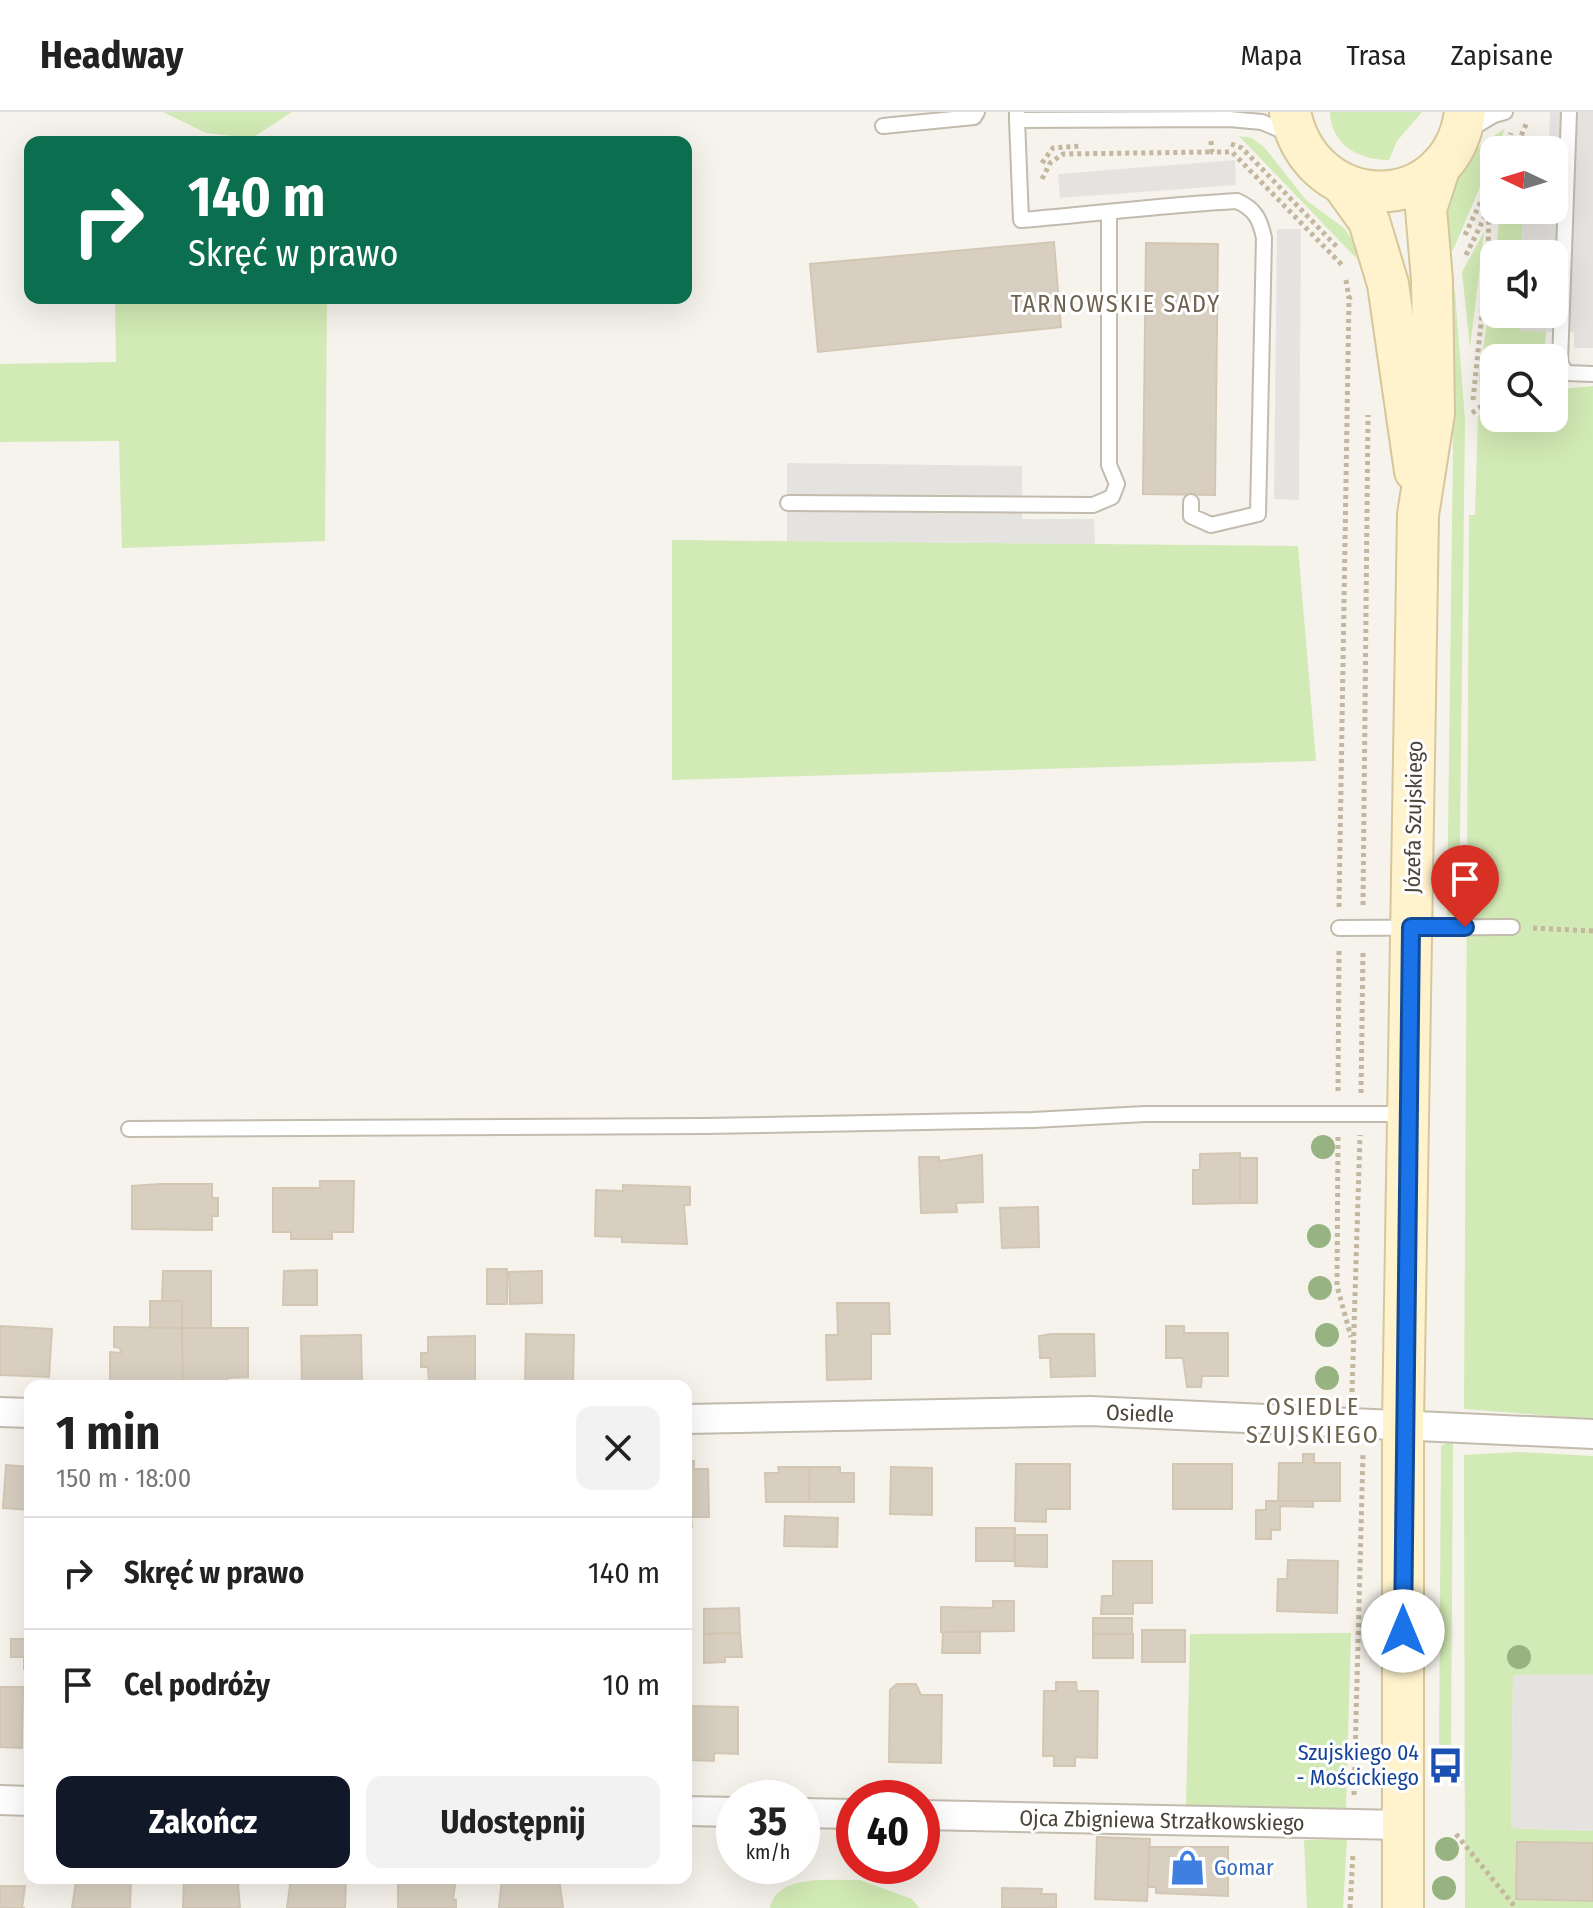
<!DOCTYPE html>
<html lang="pl">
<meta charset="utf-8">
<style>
body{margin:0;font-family:"Fira Sans Condensed",sans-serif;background:#f2f2f2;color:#222;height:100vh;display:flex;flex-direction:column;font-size:30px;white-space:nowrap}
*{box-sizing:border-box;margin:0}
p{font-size:26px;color:#767676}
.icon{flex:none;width:44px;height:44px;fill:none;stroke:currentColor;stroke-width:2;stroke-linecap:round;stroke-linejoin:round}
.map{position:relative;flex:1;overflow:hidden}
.panel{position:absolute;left:24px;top:1268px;width:668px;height:504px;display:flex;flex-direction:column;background:#fff;border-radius:16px;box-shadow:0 8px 32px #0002}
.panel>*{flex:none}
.banner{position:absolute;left:24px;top:24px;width:668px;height:168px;border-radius:16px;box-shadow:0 8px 32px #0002;background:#0b6e4f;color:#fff;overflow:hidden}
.needle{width:52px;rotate:274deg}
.fabs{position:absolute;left:1480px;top:24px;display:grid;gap:16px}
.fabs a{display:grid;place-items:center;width:88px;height:88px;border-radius:16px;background:#fff;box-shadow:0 8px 32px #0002;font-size:40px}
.speed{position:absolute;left:716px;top:1668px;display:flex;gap:16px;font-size:40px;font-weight:700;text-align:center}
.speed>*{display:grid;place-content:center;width:104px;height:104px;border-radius:50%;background:#fff;box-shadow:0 8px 32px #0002;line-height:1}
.speed small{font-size:20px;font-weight:400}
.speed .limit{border:12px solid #d22;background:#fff;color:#111}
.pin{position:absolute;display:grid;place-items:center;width:68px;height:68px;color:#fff;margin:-82px -34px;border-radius:50% 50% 50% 0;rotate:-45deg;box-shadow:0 0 8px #0007}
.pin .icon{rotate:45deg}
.me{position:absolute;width:88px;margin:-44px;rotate:0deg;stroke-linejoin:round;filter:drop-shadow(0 0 6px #0008)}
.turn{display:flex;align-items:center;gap:28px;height:168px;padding:0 32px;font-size:36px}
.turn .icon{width:104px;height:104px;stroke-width:2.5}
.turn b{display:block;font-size:56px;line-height:68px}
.round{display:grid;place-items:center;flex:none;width:84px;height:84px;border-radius:16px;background:#f2f2f2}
.overview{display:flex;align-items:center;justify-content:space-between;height:136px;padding:0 32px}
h1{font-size:48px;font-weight:700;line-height:60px}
.primary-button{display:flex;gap:16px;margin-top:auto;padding:16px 32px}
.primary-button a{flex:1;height:92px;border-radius:16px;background:#111827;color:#fff;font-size:32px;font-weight:700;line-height:92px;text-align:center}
.primary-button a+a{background:#f2f2f2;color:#222}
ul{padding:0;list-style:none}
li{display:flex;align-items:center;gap:24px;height:112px;padding:0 32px;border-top:2px solid #e0e0e0}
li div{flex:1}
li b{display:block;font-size:30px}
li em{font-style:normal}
header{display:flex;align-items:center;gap:48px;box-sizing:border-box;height:112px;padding:0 40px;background:#fff;border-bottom:2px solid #e0e0e0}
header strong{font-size:38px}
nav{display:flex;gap:44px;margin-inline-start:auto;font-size:28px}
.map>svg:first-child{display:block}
</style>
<header>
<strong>Headway</strong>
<nav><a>Mapa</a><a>Trasa</a><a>Zapisane</a></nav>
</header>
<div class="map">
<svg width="1593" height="1796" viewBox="0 0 1593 1796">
<rect width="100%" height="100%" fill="#f6f3ec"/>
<g fill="#d2eab5">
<path d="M 163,0 L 292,0 L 252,26 L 206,21 Z"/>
<path d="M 1330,0 L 1422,0 L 1397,29 L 1389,48 C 1359,48 1331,33 1330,0 Z"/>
<path d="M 1505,17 L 1453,138 L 1445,139 C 1439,84 1455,45 1505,17 Z"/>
<path d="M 1239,24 L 1252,26 L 1264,35 L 1306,88 L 1344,116 L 1353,129 L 1357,147 Z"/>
<path d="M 1500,98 L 1523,98 L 1522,142 L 1496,142 Z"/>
<path d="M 1484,120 L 1470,236 L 1462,160 Z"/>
<path d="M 1494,163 L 1494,202 L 1520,202 L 1520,218 L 1546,219 L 1545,239 L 1537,246 L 1494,246 L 1494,280 L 1480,277 L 1479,264 Z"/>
<path d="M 1449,179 L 1455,180 L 1465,308 L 1459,805 L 1447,803 L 1453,336 Z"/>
<path d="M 115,186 L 327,186 L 325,429 L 122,436 L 119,329 L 0,330 L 0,252 L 116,250 Z"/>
<path d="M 1593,274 L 1593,1307 L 1464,1297 L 1469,403 L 1475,403 L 1478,304 L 1494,292 L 1494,306 L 1554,306 L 1554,278 Z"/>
<path d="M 672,428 L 1298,434 L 1316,649 L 672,668 Z"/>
<path d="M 1453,1328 L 1451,1642 L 1439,1642 L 1441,1334 Z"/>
<path d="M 1519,1340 L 1593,1344 L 1593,1563 L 1513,1564 L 1511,1716 L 1593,1719 L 1593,1731 L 1517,1730 L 1516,1787 L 1593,1789 L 1593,1796 L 1465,1796 L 1464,1343 Z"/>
<path d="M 1351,1521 L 1346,1697 L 1186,1695 L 1190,1522 Z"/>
<path d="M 1347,1727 L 1343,1796 L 1307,1796 L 1304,1728 Z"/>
<path d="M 860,1768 L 912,1787 L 919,1796 L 770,1796 C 777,1761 832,1769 860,1768 Z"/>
</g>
<g fill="#e5e3e0">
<path d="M 1550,0 L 1593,0 L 1593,236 L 1574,236 L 1574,220 L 1520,219 L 1520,202 L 1554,202 L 1554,142 L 1522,142 L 1523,98 L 1554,98 L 1554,38 L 1524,38 L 1524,31 L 1549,31 Z"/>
<path d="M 1235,48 L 1236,73 L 1060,86 L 1058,62 Z"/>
<path d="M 1277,117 L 1301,117 L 1299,388 L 1274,387 Z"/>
<path d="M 787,351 L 1022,354 L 1022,407 L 1094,407 L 1095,432 L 787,429 Z"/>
<path d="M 1513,1563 L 1593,1563 L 1593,1719 L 1511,1716 Z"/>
</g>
<g fill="#d8cfc1" stroke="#d3c7b4" stroke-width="2">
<path d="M 1054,130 L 1061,215 L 818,240 L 810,152 Z"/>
<path d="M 1146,131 L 1218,132 L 1215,383 L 1143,382 Z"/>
<path d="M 1240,1041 L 1240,1091 L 1193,1092 L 1193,1058 L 1200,1058 L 1200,1042 Z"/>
<path d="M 982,1043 L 983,1090 L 956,1091 L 957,1100 L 921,1101 L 919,1045 L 939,1045 L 939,1049 Z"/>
<rect x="1240" y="1046" width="17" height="45"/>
<path d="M 320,1069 L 354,1069 L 353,1120 L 332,1120 L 332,1127 L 291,1127 L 291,1120 L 273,1120 L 273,1076 L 320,1076 Z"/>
<path d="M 160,1072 L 212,1072 L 212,1086 L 218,1086 L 218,1104 L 212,1104 L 212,1118 L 132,1117 L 132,1074 Z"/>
<path d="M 623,1073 L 690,1075 L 690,1093 L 684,1093 L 687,1132 L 622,1130 L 622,1125 L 595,1124 L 596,1078 L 623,1079 Z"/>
<path d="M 1038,1095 L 1039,1135 L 1002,1136 L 1000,1096 Z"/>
<rect x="487" y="1157" width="20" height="35"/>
<path d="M 317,1158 L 317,1193 L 283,1193 L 284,1159 Z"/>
<path d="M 163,1159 L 211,1159 L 211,1216 L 182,1216 L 182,1189 L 162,1189 Z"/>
<path d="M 542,1159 L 542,1191 L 510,1192 L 509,1160 Z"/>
<rect x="150" y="1189" width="32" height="27"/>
<path d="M 837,1191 L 889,1191 L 890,1222 L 871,1222 L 871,1267 L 827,1268 L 826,1223 L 838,1223 Z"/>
<path d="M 0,1214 L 52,1217 L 49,1265 L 0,1263 Z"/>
<path d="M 1166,1214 L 1184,1214 L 1184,1221 L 1228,1221 L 1228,1264 L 1202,1264 L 1201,1275 L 1187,1275 L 1183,1246 L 1166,1246 Z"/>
<path d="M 114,1215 L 182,1216 L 183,1272 L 110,1272 L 110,1240 L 121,1241 L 120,1236 L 114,1235 Z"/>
<path d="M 182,1216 L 248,1216 L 248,1265 L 227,1266 L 228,1272 L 183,1272 Z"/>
<path d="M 526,1222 L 574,1223 L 573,1270 L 539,1269 L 539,1274 L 525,1274 Z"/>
<path d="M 1051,1222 L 1094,1222 L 1095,1264 L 1051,1265 L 1050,1246 L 1040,1246 L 1039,1224 Z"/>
<path d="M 361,1223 L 362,1270 L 302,1271 L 301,1224 Z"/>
<path d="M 475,1224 L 475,1271 L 429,1271 L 428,1255 L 421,1255 L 421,1241 L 428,1241 L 428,1225 Z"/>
<path d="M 1303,1342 L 1314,1342 L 1314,1351 L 1340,1351 L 1340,1389 L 1278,1389 L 1279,1351 L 1303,1351 Z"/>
<path d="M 686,1349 L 694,1349 L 694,1357 L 708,1357 L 709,1405 L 691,1405 L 692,1415 L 686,1415 Z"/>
<path d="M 1016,1352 L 1070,1352 L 1070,1397 L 1046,1397 L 1046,1410 L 1015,1409 Z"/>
<rect x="1173" y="1352" width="59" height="45"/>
<path d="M 6,1353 L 30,1355 L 30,1398 L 3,1396 Z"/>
<path d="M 778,1355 L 810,1355 L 809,1390 L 766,1390 L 765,1361 L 779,1361 Z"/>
<path d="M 810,1355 L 840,1355 L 840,1361 L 854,1361 L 854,1390 L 809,1390 Z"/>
<path d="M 891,1355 L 932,1356 L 932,1403 L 890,1402 Z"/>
<path d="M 1266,1389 L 1313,1389 L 1313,1395 L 1280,1394 L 1280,1418 L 1271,1418 L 1271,1427 L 1256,1427 L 1256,1398 L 1266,1398 Z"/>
<path d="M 785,1404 L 838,1406 L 837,1435 L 784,1434 Z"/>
<path d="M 976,1416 L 1015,1416 L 1014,1449 L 976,1449 Z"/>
<path d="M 1015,1423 L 1047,1423 L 1047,1455 L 1015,1454 Z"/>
<path d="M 1288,1448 L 1338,1449 L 1337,1501 L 1277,1499 L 1278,1467 L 1287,1467 Z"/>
<path d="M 1113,1449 L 1152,1449 L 1152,1491 L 1133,1491 L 1133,1502 L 1101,1502 L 1102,1484 L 1113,1484 Z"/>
<path d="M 993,1489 L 1014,1489 L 1014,1519 L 941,1520 L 941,1495 L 993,1496 Z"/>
<path d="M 739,1496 L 740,1521 L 704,1522 L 704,1497 Z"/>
<rect x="1093" y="1506" width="39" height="16"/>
<rect x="1142" y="1518" width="43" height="32"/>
<path d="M 943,1520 L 980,1520 L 980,1541 L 942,1541 Z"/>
<path d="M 740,1521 L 742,1545 L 725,1545 L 725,1550 L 704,1551 L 704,1522 Z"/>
<rect x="1093" y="1522" width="40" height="24"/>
<path d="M 11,1527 L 30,1527 L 30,1557 L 24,1557 L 24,1545 L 11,1545 Z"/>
<path d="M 1056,1570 L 1076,1570 L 1077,1579 L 1098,1579 L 1097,1646 L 1075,1645 L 1075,1654 L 1054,1654 L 1054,1644 L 1043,1644 L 1044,1579 L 1056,1579 Z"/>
<path d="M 897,1572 L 916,1572 L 921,1583 L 942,1583 L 941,1651 L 889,1650 L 890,1578 Z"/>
<path d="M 0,1575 L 23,1575 L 22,1636 L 0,1635 Z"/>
<path d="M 686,1594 L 738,1595 L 738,1642 L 714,1641 L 714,1649 L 691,1648 L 691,1629 L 686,1629 Z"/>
<path d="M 1097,1725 L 1150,1727 L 1147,1789 L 1095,1787 Z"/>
<path d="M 1517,1730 L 1593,1731 L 1593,1789 L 1516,1787 Z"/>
<path d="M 1149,1735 L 1228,1735 L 1228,1784 L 1156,1781 L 1156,1775 L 1148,1775 Z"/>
<path d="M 73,1766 L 131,1767 L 130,1796 L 72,1796 L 76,1769 Z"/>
<path d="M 291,1766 L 346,1766 L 345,1796 L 287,1796 Z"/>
<path d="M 398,1766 L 456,1766 L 453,1787 L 456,1788 L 456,1796 L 398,1796 Z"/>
<path d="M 502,1766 L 559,1766 L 563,1796 L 499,1796 Z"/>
<path d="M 184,1768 L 241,1769 L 238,1772 L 240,1796 L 183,1796 Z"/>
<path d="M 0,1774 L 25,1774 L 22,1796 L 25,1796 L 0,1796 Z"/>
<path d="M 1002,1776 L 1042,1777 L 1041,1782 L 1056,1782 L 1056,1796 L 1002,1796 Z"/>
</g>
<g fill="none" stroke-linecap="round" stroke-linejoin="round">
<defs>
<g id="lane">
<path d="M 1017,0 L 1017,8 L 1229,7 L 1262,10 L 1290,22"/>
<path d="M 1569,0 L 1560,250 L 1566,261 L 1593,262"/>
<path d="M 1017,8 L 1021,108 C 1094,102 1164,93 1237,89 C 1255,97 1260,107 1264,126 L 1258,402 L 1211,413 L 1191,404 L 1191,390"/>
<path d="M 883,14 L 974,5 L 977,0"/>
<path d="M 1469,18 L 1494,3 L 1505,0"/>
<path d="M 788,391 L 1093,393 L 1112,385 L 1117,372 L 1109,353 L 1109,101"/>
<path d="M 1339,816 L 1512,815"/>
<path d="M 129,1017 L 703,1014 L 1033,1008 L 1145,1002 L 1407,1002"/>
</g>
<g id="street">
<path d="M 0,1300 L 30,1301"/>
<path d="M 686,1307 L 1090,1299 L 1593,1322"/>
<path d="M 0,1688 L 30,1689"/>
<path d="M 686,1699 L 734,1700"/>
<path d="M 802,1701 L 854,1702"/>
<path d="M 922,1703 L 1402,1713"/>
</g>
<g id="secondary">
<path d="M 1290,0 C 1312,107 1451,105 1465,0"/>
<path d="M 1344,74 L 1369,109 L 1388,172 L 1415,359"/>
<path d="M 1403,1796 L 1403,1311 L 1418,403 L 1434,301 L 1432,168 L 1426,97 L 1440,54"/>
</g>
</defs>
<use href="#lane" stroke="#c2bbae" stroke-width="18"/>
<use href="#street" stroke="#c2bbae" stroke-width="32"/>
<use href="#secondary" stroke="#d6c79b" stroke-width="44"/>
<g stroke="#c4b79f" stroke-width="5" stroke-dasharray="4 4" stroke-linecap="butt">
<path d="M 1211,29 L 1212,40 L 1232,40 L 1343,154"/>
<path d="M 1231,32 L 1242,36 L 1338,136"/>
<path d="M 1506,38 L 1511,21"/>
<path d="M 1515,38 L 1527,10"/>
<path d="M 1042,51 L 1053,36 L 1080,34"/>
<path d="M 1042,67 L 1050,51 L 1063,42 L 1212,40"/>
<path d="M 1465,123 L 1494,62"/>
<path d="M 1466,143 L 1488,98"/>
<path d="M 1346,168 L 1349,186"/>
<path d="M 1473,288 L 1488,144 L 1489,94 L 1494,84"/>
<path d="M 1472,301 L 1494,285"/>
<path d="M 1363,793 L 1368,303"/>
<path d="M 1339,795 L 1349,186 L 1353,184"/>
<path d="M 1533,816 L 1593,819"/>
<path d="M 1338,979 L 1339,837"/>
<path d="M 1361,981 L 1363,839"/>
<path d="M 1338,1025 L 1337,1174 L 1351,1225"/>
<path d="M 1352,1280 L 1360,1023"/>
<path d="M 1354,1683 L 1363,1341"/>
<path d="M 1456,1722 L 1516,1796"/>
<path d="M 1350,1796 L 1353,1741"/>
</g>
<use href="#lane" stroke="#fff" stroke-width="14"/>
<use href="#street" stroke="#fff" stroke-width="28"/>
<use href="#secondary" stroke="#fff3cd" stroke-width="40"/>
</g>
<g fill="#97b381">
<circle cx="1323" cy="1035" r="12"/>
<circle cx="1319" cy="1124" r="12"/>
<circle cx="1320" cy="1176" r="12"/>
<circle cx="1327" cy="1223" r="12"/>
<circle cx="1327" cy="1266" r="12"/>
<circle cx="1519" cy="1545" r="12"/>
<circle cx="1447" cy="1737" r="12"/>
<circle cx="1444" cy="1776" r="12"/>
</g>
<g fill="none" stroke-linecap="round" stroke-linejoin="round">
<defs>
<path id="route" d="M 1403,1519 L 1411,815 L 1465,815"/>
</defs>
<use href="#route" stroke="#114b97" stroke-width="20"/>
<use href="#route" stroke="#1a73e8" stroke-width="14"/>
</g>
<defs>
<symbol id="bus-bare" viewBox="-9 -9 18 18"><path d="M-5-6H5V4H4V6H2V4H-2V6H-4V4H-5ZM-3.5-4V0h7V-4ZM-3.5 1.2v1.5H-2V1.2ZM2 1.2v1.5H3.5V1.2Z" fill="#1a4fb4" stroke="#fff" stroke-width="2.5" paint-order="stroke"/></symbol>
<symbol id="shop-bare" viewBox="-9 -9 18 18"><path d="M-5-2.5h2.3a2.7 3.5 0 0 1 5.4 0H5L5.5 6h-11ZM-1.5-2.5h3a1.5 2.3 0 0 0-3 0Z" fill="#3f7fe0" stroke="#fff" stroke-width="2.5" paint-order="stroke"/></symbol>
</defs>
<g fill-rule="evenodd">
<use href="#bus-bare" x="1420" y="1628" width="51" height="51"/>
<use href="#shop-bare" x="1162" y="1730" width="51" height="51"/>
</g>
<g text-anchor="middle" stroke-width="6" stroke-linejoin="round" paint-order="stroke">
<g font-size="22" fill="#4b4439" stroke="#fff">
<text transform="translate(1413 705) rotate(-89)" y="8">Józefa Szujskiego</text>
<text transform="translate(1140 1301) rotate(2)" y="8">Osiedle</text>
<text transform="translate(1162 1708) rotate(1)" y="8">Ojca Zbigniewa Strzałkowskiego</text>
</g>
<g font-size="22" fill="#164399" stroke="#fff" text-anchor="end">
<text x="1419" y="1648">Szujskiego 04<tspan x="1419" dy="25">- Mościckiego</tspan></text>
</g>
<g font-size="22" fill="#366cbe" stroke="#fff" text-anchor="start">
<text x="1214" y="1763">Gomar</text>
</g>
<g font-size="24" letter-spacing="2" fill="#6e6250" stroke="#fff">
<text x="1116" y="200">TARNOWSKIE SADY</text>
<text x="1313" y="1303">OSIEDLE<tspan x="1313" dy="28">SZUJSKIEGO</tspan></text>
</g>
</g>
</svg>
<div class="fabs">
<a><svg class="needle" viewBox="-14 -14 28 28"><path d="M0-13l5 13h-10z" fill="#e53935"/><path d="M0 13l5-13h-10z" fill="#767676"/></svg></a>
<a><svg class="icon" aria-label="sound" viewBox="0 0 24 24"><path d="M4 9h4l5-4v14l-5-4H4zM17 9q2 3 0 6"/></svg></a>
<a><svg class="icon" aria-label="search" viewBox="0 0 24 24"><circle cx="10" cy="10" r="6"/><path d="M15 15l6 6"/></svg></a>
</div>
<div class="speed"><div>35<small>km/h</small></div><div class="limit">40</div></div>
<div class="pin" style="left:1465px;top:815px;background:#d93025"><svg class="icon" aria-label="arrive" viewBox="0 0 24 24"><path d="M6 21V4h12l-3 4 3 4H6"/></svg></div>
<svg class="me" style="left:1403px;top:1519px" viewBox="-20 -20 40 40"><circle r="19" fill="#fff"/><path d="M0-13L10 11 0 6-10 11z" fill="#1a73e8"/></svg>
<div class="banner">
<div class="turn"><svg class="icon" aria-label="right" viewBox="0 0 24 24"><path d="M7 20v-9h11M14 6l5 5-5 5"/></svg><div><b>140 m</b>Skręć w prawo</div></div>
</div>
<section class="panel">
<div class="overview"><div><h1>1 min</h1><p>150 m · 18:00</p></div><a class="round"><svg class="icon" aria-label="close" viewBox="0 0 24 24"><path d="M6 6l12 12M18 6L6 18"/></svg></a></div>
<ul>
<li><svg class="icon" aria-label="right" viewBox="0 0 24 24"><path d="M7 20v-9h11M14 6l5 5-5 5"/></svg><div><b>Skręć w prawo</b></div><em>140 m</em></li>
<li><svg class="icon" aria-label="arrive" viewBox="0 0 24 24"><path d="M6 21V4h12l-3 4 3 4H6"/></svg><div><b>Cel podróży</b></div><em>10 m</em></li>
</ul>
<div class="primary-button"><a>Zakończ</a><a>Udostępnij</a></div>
</section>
</div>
